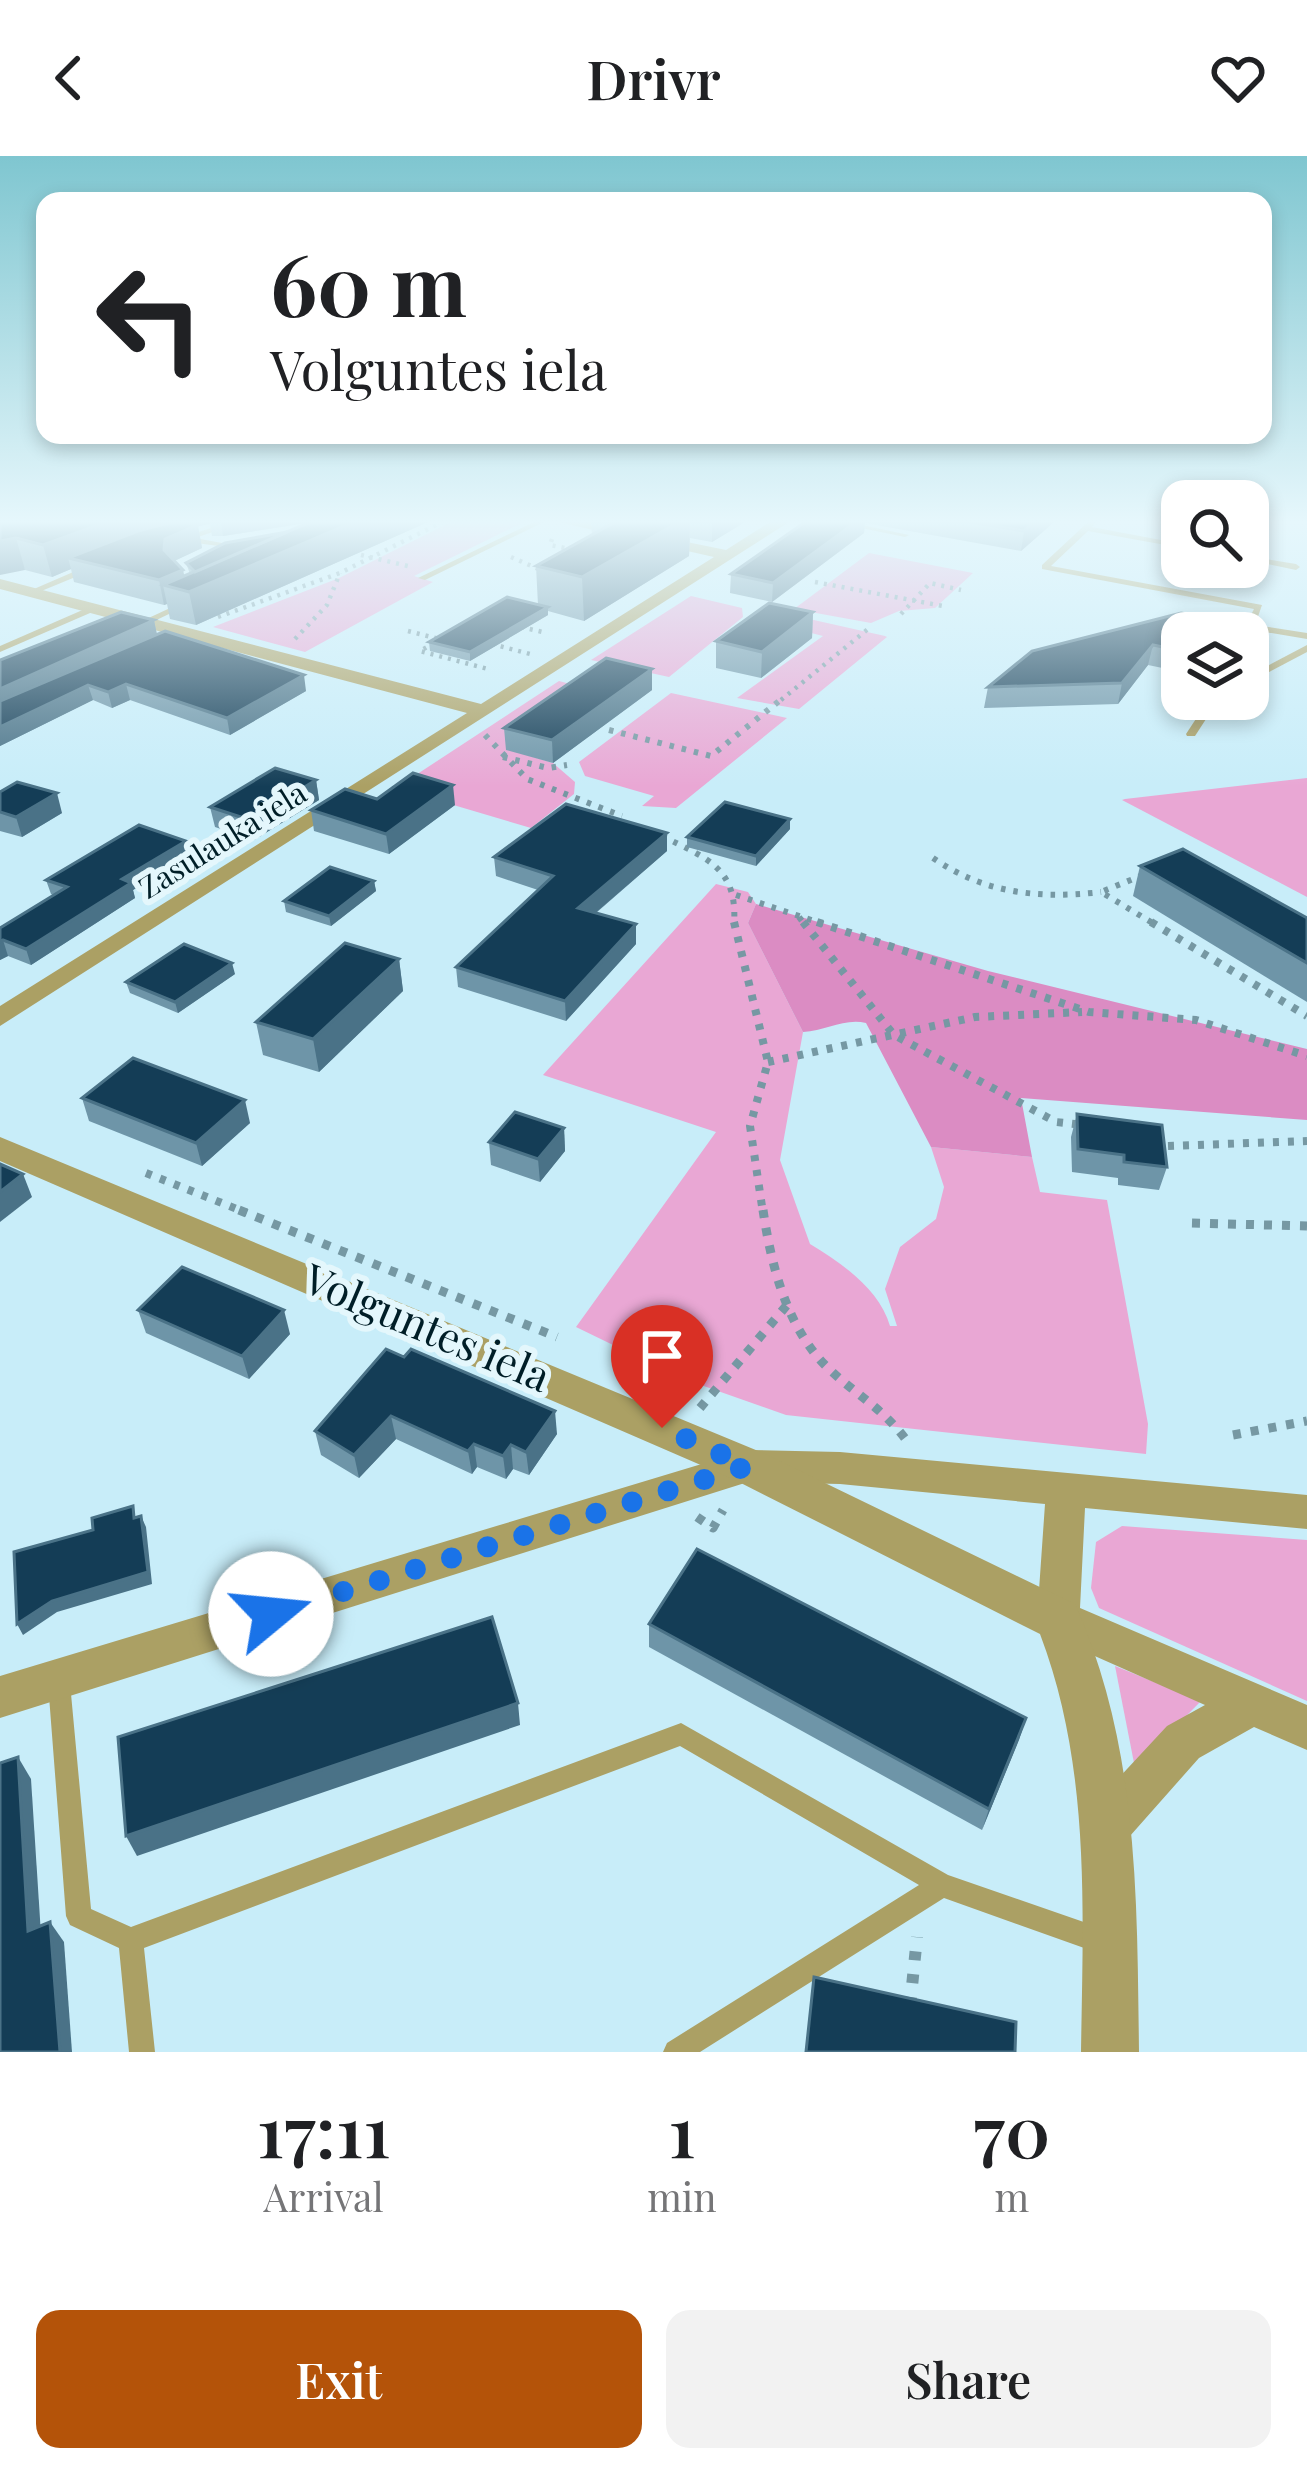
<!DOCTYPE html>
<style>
body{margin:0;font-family:"Playfair Display",serif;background:#f2f2f2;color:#202124;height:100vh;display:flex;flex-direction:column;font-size:45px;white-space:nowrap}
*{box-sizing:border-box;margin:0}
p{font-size:39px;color:#757577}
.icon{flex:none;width:66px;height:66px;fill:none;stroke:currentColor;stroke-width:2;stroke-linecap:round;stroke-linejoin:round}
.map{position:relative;height:1896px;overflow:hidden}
.sheet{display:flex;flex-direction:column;background:#fff;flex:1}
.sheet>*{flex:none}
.top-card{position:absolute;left:36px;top:36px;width:1236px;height:252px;border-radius:24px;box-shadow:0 6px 18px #0003;background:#fff;color:#202124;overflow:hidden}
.controls{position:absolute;left:1161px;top:324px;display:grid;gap:24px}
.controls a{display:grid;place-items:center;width:108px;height:108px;border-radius:24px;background:#fff;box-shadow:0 6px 18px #0003;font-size:60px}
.pin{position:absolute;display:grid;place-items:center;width:102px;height:102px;color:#fff;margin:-123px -51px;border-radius:50% 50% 50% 0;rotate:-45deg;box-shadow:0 0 12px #0007}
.pin .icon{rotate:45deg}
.me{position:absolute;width:132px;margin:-66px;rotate:73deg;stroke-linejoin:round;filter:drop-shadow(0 0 9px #0008)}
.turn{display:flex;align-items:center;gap:42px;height:252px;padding:0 36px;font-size:54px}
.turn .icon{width:156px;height:156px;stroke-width:2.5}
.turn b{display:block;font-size:84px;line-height:102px}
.eta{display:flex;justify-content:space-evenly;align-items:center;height:204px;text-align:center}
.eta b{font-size:72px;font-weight:600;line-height:84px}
.primary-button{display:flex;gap:24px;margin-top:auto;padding:24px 36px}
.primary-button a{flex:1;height:138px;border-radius:24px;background:#b45309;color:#fff;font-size:48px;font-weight:600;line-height:138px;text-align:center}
.primary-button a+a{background:#f2f2f2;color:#202124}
header{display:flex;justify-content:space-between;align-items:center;height:156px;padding:0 36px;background:#fff;font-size:54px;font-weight:600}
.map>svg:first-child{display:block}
</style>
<header><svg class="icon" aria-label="back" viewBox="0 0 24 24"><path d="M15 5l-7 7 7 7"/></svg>Drivr<svg class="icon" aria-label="heart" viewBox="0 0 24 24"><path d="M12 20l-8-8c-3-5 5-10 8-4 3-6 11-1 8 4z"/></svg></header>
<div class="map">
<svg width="1307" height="1896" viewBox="0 0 1307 1896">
<rect width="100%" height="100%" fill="#c8edf9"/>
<g fill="#e9a7d4">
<path d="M 451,366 L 524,366 L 414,420 L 433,426 L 305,496 L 213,471 L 339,422 Z"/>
<path d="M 869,397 L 973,417 L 935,452 L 899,455 L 871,467 L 794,453 Z"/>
<path d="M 691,440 L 742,452 L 743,461 L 669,521 L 591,504 Z"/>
<path d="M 787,458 L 885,480 L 887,481 L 799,553 L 737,542 L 823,480 L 772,467 Z"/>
<path d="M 559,525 L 589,533 L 507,593 L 553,607 L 575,626 L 574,638 L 531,672 L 396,632 Z"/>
<path d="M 671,537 L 787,562 L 676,652 L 642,650 L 654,640 L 585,620 L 579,606 Z"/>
<path d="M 1307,622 L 1307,741 L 1122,644 L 1125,643 Z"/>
<path d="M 716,728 L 748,736 L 756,748 L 748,767 L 803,876 L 780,1004 L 810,1088 C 842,1107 880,1134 890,1170 L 897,1170 L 885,1133 L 900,1091 L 936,1063 L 944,1031 L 931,991 L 1032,1001 L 1040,1036 L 1107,1044 L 1148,1268 L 1146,1298 L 786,1259 L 681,1222 L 576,1171 L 716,976 L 543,919 Z"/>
<path d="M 1122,1370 L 1307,1384 L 1307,1545 L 1099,1452 L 1091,1432 L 1096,1386 Z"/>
<path d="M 1115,1510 L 1201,1545 L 1135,1612 Z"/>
</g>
<path fill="#db8cc3" d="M 756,748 L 988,815 L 1307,893 L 1307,964 L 1021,942 L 1032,1001 L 931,991 L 866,867 C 844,862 826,875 803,876 L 748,767 Z"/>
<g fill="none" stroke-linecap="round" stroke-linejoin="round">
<g stroke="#7698a3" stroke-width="4.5" stroke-dasharray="3 6" stroke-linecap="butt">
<path d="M 552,383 L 550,389 L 575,394"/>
<path d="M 361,399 L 408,410"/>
<path d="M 511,401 L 543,415"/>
<path d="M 815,426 L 943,450"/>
<path d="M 901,458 L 930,427 L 961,434"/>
<path d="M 218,461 L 340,417 L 442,366"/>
<path d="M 521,471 L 547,477"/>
<path d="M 408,475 L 439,483"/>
<path d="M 295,483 L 327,449 L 340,417"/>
<path d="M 434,487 L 420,495 L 488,513"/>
<path d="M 492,488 L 530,498"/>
<path d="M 781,544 L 868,473"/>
</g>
<g stroke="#7698a3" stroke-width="6" stroke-dasharray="4.5 8" stroke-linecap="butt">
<path d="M 609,574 L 711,600 L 784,541"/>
<path d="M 485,579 L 527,623 L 622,660"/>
<path d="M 503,601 L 548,612 L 567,609"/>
<path d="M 662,680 C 708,703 738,712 734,769"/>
<path d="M 933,702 C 985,738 1040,743 1101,736"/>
<path d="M 1143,719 L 1101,736 L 1156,769"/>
<path d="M 736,739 L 826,769"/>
<path d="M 799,761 L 805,769"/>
</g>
<g stroke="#7698a3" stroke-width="8" stroke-dasharray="6 9" stroke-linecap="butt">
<path d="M 734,766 L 768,906 L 750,970 L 763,1057"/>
<path d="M 803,766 L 894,879 L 1056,966 L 1084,969"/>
<path d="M 817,766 L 1089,856 L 1196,864 L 1307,900"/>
<path d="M 1151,766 L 1307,860"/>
<path d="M 768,906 L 975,861 L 1082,856"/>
<path d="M 1168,990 L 1307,985"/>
<path d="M 146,1017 L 247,1057"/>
</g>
<g stroke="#7698a3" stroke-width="9" stroke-dasharray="8 10" stroke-linecap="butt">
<path d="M 239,1054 L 557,1181"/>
<path d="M 763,1054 C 771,1108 786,1169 825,1209 C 854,1238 881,1250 907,1285"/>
<path d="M 1192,1067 L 1307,1070"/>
<path d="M 700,1252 L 787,1149"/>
<path d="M 1233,1279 L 1307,1265"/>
<path d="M 697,1361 L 713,1372 L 723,1354"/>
</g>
<path stroke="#7698a3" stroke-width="12" stroke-dasharray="9 14" stroke-linecap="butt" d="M 910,1850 L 917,1781"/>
<g fill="#aba064" fill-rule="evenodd">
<path d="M 166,366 L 176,366 L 171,369 L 186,380 L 230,366 L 242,366 L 195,382 L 238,390 L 234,392 L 181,385 L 163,371 Z"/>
<path d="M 534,366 L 544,366 L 425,424 L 418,422 Z"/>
<path d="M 832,366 L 848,366 L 909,379 L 905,381 Z"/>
<path d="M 1088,366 L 1096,366 L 1092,371 L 1182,388 L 1182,392 L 1088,375 L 1051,410 L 1262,449 L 1255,469 L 1307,477 L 1307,483 L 1247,473 L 1245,471 L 1254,453 L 1042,413 L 1042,409 Z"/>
<path d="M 1248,400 L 1296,408 L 1300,411 L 1296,414 L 1248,404 Z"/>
<path d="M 87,410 L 91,413 L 90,415 L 34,438 L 27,436 Z"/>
<path d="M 183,446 L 190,448 L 148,468 L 140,466 Z"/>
<path d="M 94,449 L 98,452 L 97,454 L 0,496 L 0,490 Z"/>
<path d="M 1307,489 L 1307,496 L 1248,527 L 1248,520 Z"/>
<path d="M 1209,543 L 1219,543 L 1195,580 L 1187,580 L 1186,578 Z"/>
<path d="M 59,1516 L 67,1520 L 70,1527 L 91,1753 L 131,1771 L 681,1567 L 948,1719 L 1101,1772 L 1110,1776 L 1114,1785 L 1110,1794 L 1101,1798 L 944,1742 L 700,1896 L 663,1896 L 667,1887 L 919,1729 L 680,1590 L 144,1792 L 155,1896 L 129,1896 L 119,1792 L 70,1769 L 66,1760 L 48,1527 L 51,1520 Z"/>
</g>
<g fill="#aba064" fill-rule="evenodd">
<path d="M 558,366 L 589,366 L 726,394 L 770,366 L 789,366 L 0,870 L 0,850 L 467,557 L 0,433 L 0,423 L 481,548 L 714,401 Z"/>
<path d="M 748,1294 L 840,1296 L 1307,1339 L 1307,1373 L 1085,1352 L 1080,1452 L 1307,1549 L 1307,1594 L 1254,1571 L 1199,1602 L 1122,1689 L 1105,1696 L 1088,1689 L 1081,1672 L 1088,1655 L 1167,1570 L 1205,1549 L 1043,1477 L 1037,1463 L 1045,1348 L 840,1328 L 748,1326 L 0,1562 L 0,1520 Z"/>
</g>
<path fill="#aba064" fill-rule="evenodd" d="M 0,981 L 763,1297 L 1075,1448 C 1139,1591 1137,1742 1139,1896 L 1081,1896 C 1083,1755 1091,1612 1040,1478 L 733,1323 L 0,1005 Z"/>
</g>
<g fill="#6e95a8" fill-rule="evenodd">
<path d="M 0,366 L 163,366 L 164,368 L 172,366 L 428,366 L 196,469 L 170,463 L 167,448 L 164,449 L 74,426 L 71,413 L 52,421 L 25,414 ZM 308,367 L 287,376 L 186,407 L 190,418 L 184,420 L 174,405 L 202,392 L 198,370 L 210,368 L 212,380 L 223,380 Z"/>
<path d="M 591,366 L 745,366 L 712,386 L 690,382 L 689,400 L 584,465 L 548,455 L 548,459 L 470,505 L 430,495 L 429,486 L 538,449 L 536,410 L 592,379 Z"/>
<path d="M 805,366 L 1054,366 L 1021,395 L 865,367 L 864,377 L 772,446 L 730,437 L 731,418 Z"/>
<path d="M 813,456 L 812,482 L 761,522 L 716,512 L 716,485 Z"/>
<path d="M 1212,463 L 1209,477 L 1182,477 L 1182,516 L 1148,509 L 1118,548 L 984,552 L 988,531 Z"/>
<path d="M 154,464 L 157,479 L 306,535 L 230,579 L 130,544 L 112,552 L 93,544 L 0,590 L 0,504 Z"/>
<path d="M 652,513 L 652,534 L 553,607 L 506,594 L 504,572 Z"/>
<path d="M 316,624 L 319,644 L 254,684 L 215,671 L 210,651 Z"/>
<path d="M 0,636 L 62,657 L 22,681 L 0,675 Z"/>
<path d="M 377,643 L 455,649 L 389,698 L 314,675 L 311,654 Z"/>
<path d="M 790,673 L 756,710 L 687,691 L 687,681 Z"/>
<path d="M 186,685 L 189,700 L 133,734 L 135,742 L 31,809 L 8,800 L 0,804 L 0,772 L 53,739 L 51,738 L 46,724 Z"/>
<path d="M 667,695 L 596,757 L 636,768 L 636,788 L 566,865 L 458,831 L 456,811 L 538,734 L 496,720 L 494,701 Z"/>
<path d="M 1140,710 L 1307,762 L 1307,846 L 1133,740 Z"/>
<path d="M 374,725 L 376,735 L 331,770 L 286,756 L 284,745 Z"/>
<path d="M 399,803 L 403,835 L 319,916 L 263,899 L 256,866 Z"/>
<path d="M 235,818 L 178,857 L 130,837 L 126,826 Z"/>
<path d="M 82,942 L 250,967 L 202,1010 L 89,965 Z"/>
<path d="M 1077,958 L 1167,1011 L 1159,1034 L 1118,1029 L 1118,1022 L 1072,1016 L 1071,981 Z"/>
<path d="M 564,972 L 565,995 L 540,1026 L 491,1009 L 489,986 Z"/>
<path d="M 138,1154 L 290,1178 L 249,1223 L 146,1177 Z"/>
<path d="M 386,1193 L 557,1278 L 529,1319 L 513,1313 L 506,1323 L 477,1311 L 472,1318 L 396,1283 L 359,1322 L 321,1299 L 315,1275 Z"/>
<path d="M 649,1468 L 1026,1562 L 982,1674 L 649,1491 Z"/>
</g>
<g fill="#4a7287">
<path d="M 107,366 L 163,366 L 166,378 L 68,402 L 71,413 L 52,421 L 43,389 Z"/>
<path d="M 185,366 L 209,366 L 210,368 L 198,370 L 202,392 L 170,407 L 164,394 L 165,383 Z"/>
<path d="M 221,366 L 312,366 L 223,380 Z"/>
<path d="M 354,366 L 428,366 L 196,469 L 189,436 Z"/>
<path d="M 679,366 L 690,366 L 689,400 L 584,465 L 582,421 Z"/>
<path d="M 712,366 L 745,366 L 712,386 Z"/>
<path d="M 856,366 L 865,366 L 864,377 L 772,446 L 773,427 Z"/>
<path d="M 1035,366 L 1054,366 L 1021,395 L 1024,375 Z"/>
<path d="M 16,382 L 25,414 L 0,419 L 0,385 Z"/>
<path d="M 183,414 L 188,435 L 163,429 L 167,448 L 164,449 L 159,424 Z"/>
<path d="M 548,451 L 548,459 L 470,505 L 470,496 Z"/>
<path d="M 813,456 L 812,482 L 761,522 L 762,496 Z"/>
<path d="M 154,464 L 157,479 L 0,551 L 0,533 Z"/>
<path d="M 1153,489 L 1148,509 L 1118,548 L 1122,527 Z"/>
<path d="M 652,513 L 652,534 L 553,607 L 552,584 Z"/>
<path d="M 304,519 L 306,535 L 230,579 L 227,562 Z"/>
<path d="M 126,528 L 130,544 L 112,552 L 108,536 Z"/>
<path d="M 88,529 L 93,544 L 0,590 L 0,571 Z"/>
<path d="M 316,624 L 319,644 L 254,684 L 250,664 Z"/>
<path d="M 453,629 L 455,649 L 389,698 L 386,678 Z"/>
<path d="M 57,637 L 62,657 L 22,681 L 16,661 Z"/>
<path d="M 790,663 L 790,673 L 756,710 L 756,700 Z"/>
<path d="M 667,677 L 667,695 L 579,771 L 578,752 Z"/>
<path d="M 186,685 L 189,700 L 133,734 L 135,742 L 31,809 L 26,793 L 122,723 Z"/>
<path d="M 374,725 L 376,735 L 331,770 L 329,760 Z"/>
<path d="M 636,768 L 636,788 L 566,865 L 565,845 Z"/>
<path d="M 3,784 L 8,800 L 0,804 L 0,786 Z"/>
<path d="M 399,803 L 403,835 L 319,916 L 313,883 Z"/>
<path d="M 232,807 L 235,818 L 178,857 L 175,846 Z"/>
<path d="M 245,944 L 250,967 L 202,1010 L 196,987 Z"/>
<path d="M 564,972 L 565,995 L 540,1026 L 538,1003 Z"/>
<path d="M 23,1018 L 32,1041 L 0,1066 L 0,1036 Z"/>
<path d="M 284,1154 L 290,1178 L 249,1223 L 242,1200 Z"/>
<path d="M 555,1255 L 557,1278 L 529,1319 L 526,1296 Z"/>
<path d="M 391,1260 L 396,1283 L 359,1322 L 354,1299 Z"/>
<path d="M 474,1288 L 477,1311 L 472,1318 L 468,1295 Z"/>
<path d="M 511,1289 L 513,1313 L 506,1323 L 503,1300 Z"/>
<path d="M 141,1360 L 146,1371 L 152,1428 L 57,1456 L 23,1479 L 17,1468 Z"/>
<path d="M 518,1547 L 520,1569 L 137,1700 L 126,1680 Z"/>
<path d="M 1026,1562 L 1019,1584 L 982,1674 L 989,1653 Z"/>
<path d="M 18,1601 L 31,1623 L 42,1794 L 28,1775 Z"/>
<path d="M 50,1766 L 64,1786 L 72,1896 L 60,1896 Z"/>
</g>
<g fill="#143d56" stroke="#4a7287" stroke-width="3">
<path d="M 0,366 L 107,366 L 43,389 L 16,382 L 0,385 Z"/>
<path d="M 172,366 L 186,366 L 198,369 L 165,383 L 164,394 L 183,414 L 159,424 L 68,402 L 138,375 Z"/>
<path d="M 310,366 L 354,366 L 189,436 L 163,429 Z"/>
<path d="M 615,366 L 679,366 L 582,421 L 536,410 Z"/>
<path d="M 805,366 L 856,366 L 773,427 L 731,418 Z"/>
<path d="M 970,366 L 1035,366 L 1024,375 Z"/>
<path d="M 287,376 L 195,416 L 186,407 L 225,387 Z"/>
<path d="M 507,441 L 548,451 L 470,496 L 429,486 Z"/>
<path d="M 769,447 L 813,456 L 762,496 L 716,485 Z"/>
<path d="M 121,456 L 154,464 L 0,533 L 0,504 Z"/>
<path d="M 1181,457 L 1212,463 L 1202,477 L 1182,477 L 1182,495 L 1153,489 L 1122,527 L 988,531 L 1032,495 Z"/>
<path d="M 165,475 L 304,519 L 227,562 L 126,528 L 108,536 L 88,529 L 0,571 L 0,545 Z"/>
<path d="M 606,502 L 652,513 L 552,584 L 504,572 Z"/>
<path d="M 275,612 L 316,624 L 250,664 L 210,651 Z"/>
<path d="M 413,617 L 453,629 L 386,678 L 311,654 L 345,633 L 377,643 Z"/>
<path d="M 17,626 L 57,637 L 16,661 L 0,656 L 0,636 Z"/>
<path d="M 725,646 L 790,663 L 756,700 L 687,681 Z"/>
<path d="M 566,648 L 667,677 L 578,752 L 636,768 L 565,845 L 456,811 L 553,720 L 494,701 Z"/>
<path d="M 139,669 L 186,685 L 122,723 L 131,727 L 26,793 L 3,784 L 0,786 L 0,772 L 67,731 L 46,724 Z"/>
<path d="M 1183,693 L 1307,762 L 1307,807 L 1140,710 Z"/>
<path d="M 330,711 L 374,725 L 329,760 L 284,745 Z"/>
<path d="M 345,787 L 399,803 L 313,883 L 256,866 Z"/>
<path d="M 184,788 L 232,807 L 175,846 L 126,826 Z"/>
<path d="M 133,902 L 245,944 L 196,987 L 82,942 Z"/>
<path d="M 515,956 L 564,972 L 538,1003 L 489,986 Z"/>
<path d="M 1077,958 L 1162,969 L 1167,1011 L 1124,1006 L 1124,999 L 1078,993 Z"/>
<path d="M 0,1008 L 23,1018 L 0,1036 Z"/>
<path d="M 182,1111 L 284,1154 L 242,1200 L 138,1154 Z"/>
<path d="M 386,1193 L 404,1201 L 411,1193 L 555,1255 L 526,1296 L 511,1289 L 503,1300 L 474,1288 L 468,1295 L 391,1260 L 354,1299 L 315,1275 Z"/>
<path d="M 133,1350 L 134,1362 L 141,1360 L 148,1416 L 52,1445 L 17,1468 L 14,1396 L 93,1374 L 92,1362 Z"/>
<path d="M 697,1393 L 1026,1562 L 989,1653 L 649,1468 Z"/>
<path d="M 492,1461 L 518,1547 L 126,1680 L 118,1581 Z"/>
<path d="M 18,1601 L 28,1775 L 50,1766 L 60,1896 L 0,1896 L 0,1607 Z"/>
<path d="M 814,1821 L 1016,1866 L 1015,1896 L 806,1896 Z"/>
</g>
<linearGradient id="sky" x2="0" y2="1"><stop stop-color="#7fc6d0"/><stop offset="0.58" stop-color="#e6f7fc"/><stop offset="1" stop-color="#e6f7fc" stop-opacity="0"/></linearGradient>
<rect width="1307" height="631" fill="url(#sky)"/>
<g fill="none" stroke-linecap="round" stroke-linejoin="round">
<path stroke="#1a73e8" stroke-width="21" stroke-dasharray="0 37.8" d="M 271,1458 L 748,1310 L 662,1272"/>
</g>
<g text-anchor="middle" stroke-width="12" stroke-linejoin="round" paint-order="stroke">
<g font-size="30" fill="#001e27" stroke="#e4f7fc">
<text transform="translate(223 685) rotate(-32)" y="10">Zasulauka iela</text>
</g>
<g font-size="42" fill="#001e27" stroke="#e4f7fc">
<text transform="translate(427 1172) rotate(23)" y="15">Volguntes iela</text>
</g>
</g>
</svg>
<div class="controls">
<a><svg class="icon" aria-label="search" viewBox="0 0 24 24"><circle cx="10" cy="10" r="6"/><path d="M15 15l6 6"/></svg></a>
<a><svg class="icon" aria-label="layers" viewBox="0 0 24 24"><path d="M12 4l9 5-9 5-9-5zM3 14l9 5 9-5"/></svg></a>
</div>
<div class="pin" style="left:662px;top:1272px;background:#d93025"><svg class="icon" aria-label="arrive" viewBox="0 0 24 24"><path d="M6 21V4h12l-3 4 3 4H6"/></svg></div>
<svg class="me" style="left:271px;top:1458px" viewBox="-20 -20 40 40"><circle r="19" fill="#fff"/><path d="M0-13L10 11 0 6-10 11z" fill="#1a73e8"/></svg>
<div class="top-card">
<div class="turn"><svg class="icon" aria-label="left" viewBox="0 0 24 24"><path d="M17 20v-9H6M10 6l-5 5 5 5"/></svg><div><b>60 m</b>Volguntes iela</div></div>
</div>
</div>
<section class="sheet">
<div class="eta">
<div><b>17:11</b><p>Arrival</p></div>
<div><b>1</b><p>min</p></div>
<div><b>70</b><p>m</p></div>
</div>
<div class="primary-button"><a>Exit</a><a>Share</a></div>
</section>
